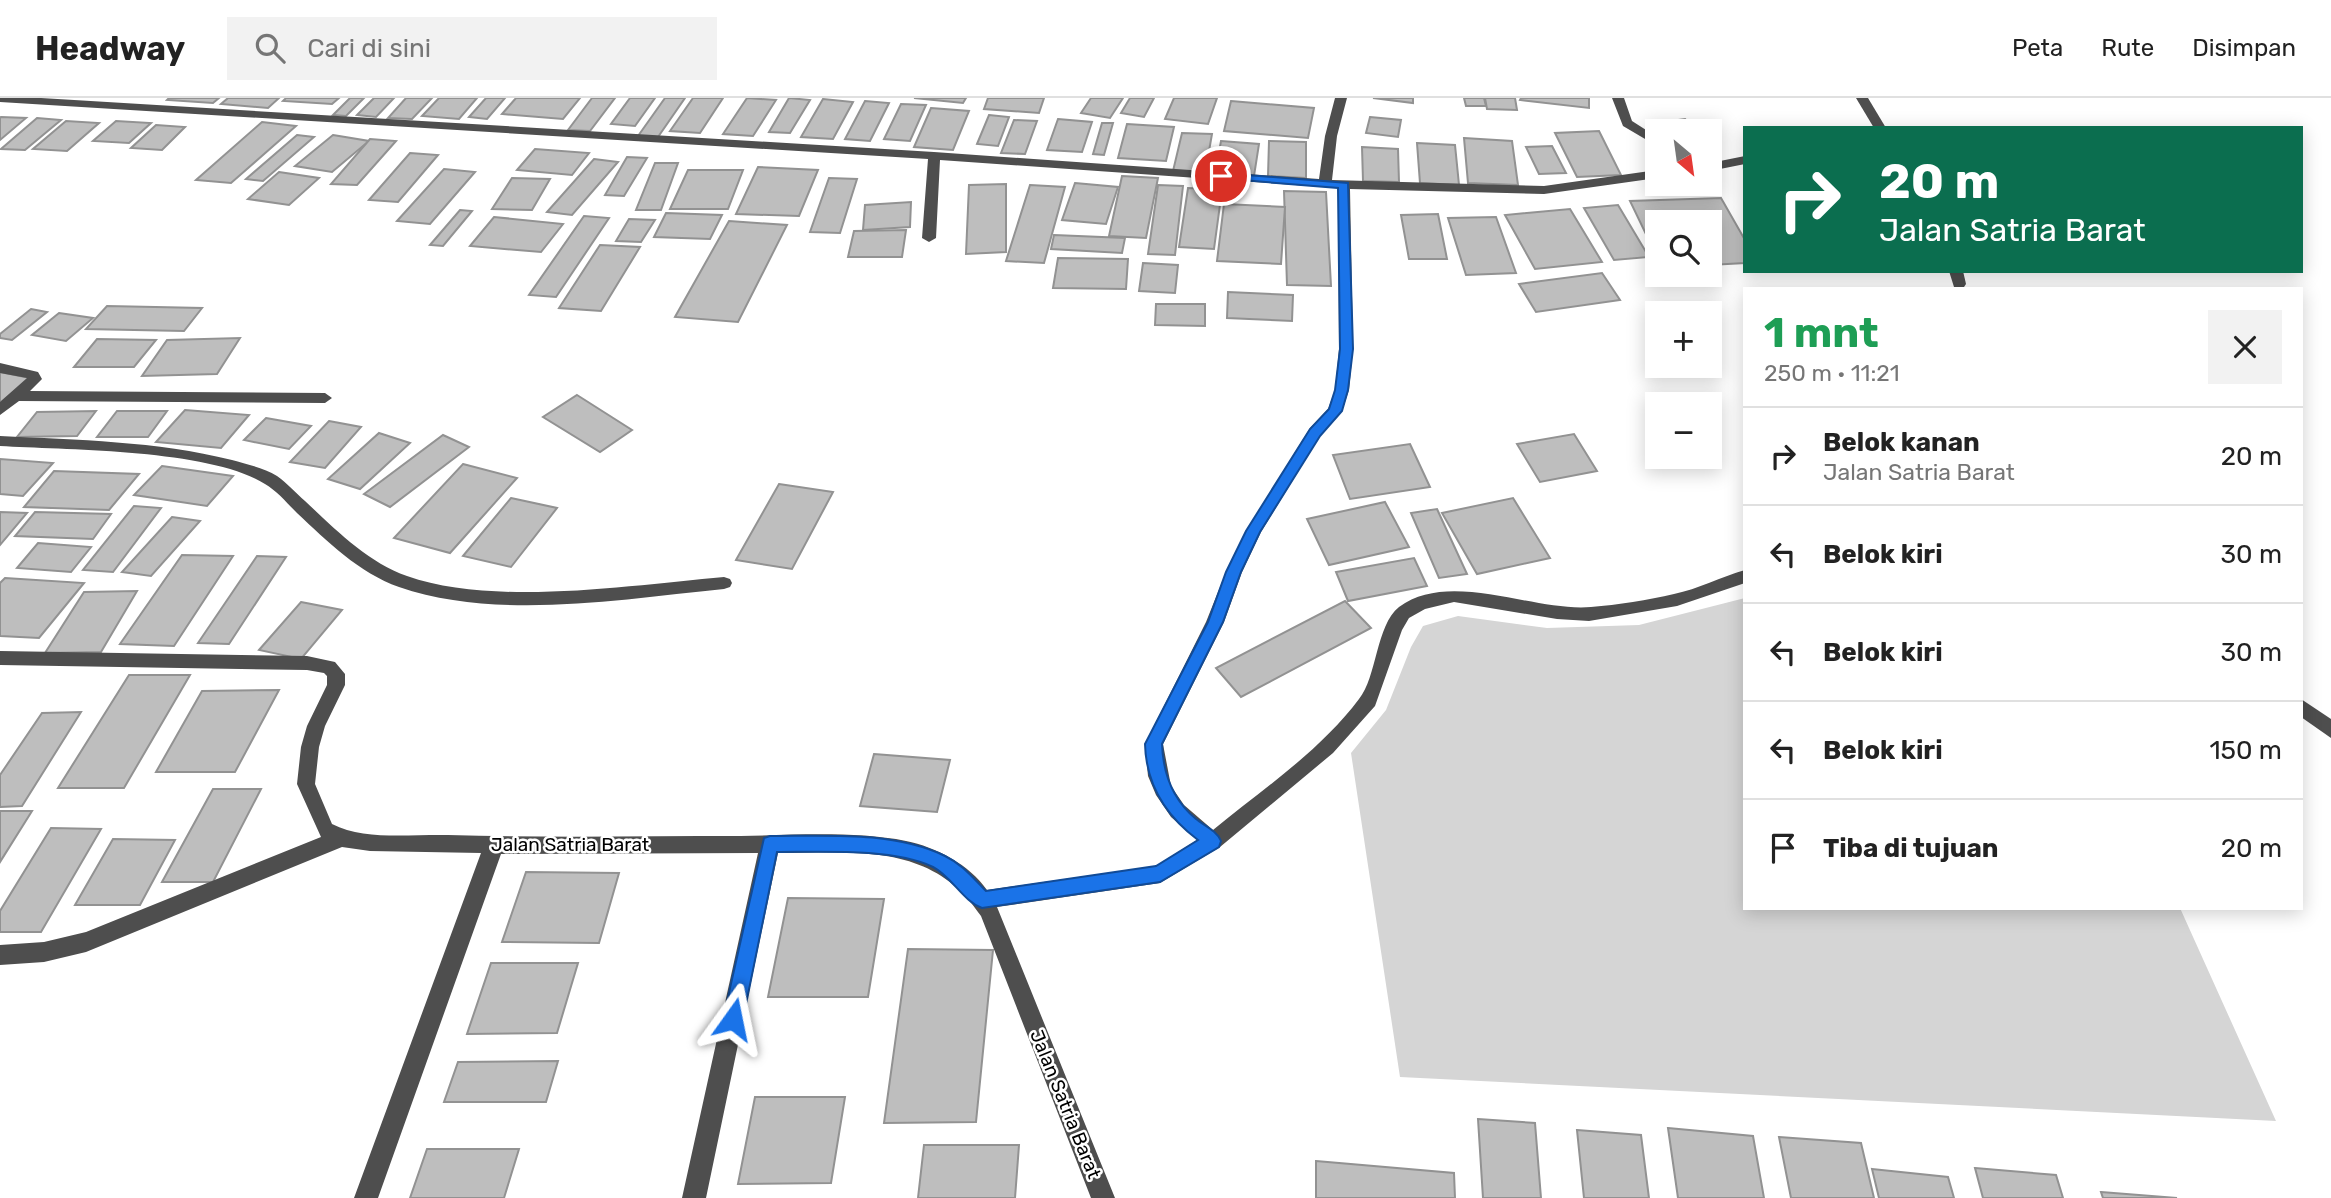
<!DOCTYPE html>
<html lang="id">
<meta charset="utf-8">
<style>
body{margin:0;font-family:Rubik,sans-serif;background:#f2f2f2;color:#222;height:100vh;display:flex;flex-direction:column;font-size:26px;white-space:nowrap}
*{box-sizing:border-box;margin:0}
p{font-size:23px;color:#767676}
.icon{flex:none;width:38px;height:38px;fill:none;stroke:currentColor;stroke-width:2;stroke-linecap:round;stroke-linejoin:round}
.map{position:relative;flex:1;overflow:hidden}
.side{position:absolute;left:1743px;top:189px;width:560px;height:623px;display:flex;flex-direction:column;background:#fff;border-radius:0px;box-shadow:0 4px 18px #0003}
.side>*{flex:none}
.banner{position:absolute;left:1743px;top:28px;width:560px;height:147px;border-radius:0px;box-shadow:0 4px 18px #0003;background:#0b6e4f;color:#fff;overflow:hidden}
.needle{width:46px;rotate:151deg}
.buttons{position:absolute;left:1645px;top:21px;display:grid;gap:14px}
.buttons a{display:grid;place-items:center;width:77px;height:77px;border-radius:0px;background:#fff;box-shadow:0 4px 18px #0003;font-size:35px}
.pin{position:absolute;display:grid;place-items:center;width:60px;height:60px;color:#fff;margin:-30px;border:4px solid #fff;border-radius:50%;box-shadow:0 2px 7px #0007}
.me{position:absolute;width:77px;margin:-38px;rotate:12deg;stroke-linejoin:round;filter:drop-shadow(0 0 5px #0008)}
.turn{display:flex;align-items:center;gap:24px;height:147px;padding:0 21px;font-size:32px}
.turn .icon{width:91px;height:91px;stroke-width:2.5}
.turn b{display:block;font-size:49px;line-height:60px}
.round{display:grid;place-items:center;flex:none;width:74px;height:74px;border-radius:0px;background:#f2f2f2}
.overview{display:flex;align-items:center;justify-content:space-between;height:119px;padding:0 21px}
h1{font-size:42px;font-weight:700;line-height:52px;color:#1e9e55}
ul{padding:0;list-style:none}
li{display:flex;align-items:center;gap:21px;height:98px;padding:0 21px;border-top:2px solid #e0e0e0}
li div{flex:1}
li b{display:block;font-size:26px}
li em{font-style:normal}
header{display:flex;align-items:center;gap:42px;box-sizing:border-box;height:98px;padding:0 35px;background:#fff;border-bottom:2px solid #e0e0e0}
header strong{font-size:33px}
nav{display:flex;gap:38px;margin-inline-start:auto;font-size:24px}
.search{width:490px;height:63px;background:#f2f2f2;display:flex;align-items:center;gap:18px;box-sizing:border-box;padding:0 24px;border-radius:0px;color:#767676;font-size:26px}
.map>svg:first-child{display:block}
</style>
<header>
<strong>Headway</strong>
<div class="search"><svg class="icon" aria-label="search" viewBox="0 0 24 24"><circle cx="10" cy="10" r="6"/><path d="M15 15l6 6"/></svg>Cari di sini</div>
<nav><a>Peta</a><a>Rute</a><a>Disimpan</a></nav>
</header>
<div class="map">
<svg width="2331" height="1100" viewBox="0 0 2331 1100">
<rect width="100%" height="100%" fill="#fff"/>
<path fill="#d5d5d5" d="M 1745,500 L 1745,810 L 2180,810 L 2276,1023 L 1400,979 L 1351,655 L 1386,612 L 1411,549 L 1423,528 L 1458,518 L 1547,530 L 1639,527 Z"/>
<g fill="#bebebe" stroke="#929292" stroke-width="2">
<path d="M 169,0 L 219,0 L 213,5 L 167,2 Z"/>
<path d="M 228,0 L 279,0 L 268,10 L 221,6 Z"/>
<path d="M 286,0 L 339,0 L 332,6 L 283,3 Z"/>
<path d="M 350,0 L 364,0 L 346,18 L 333,17 Z"/>
<path d="M 374,0 L 394,0 L 376,19 L 357,17 Z"/>
<path d="M 406,0 L 432,0 L 412,21 L 388,20 Z"/>
<path d="M 439,0 L 477,0 L 459,21 L 422,18 Z"/>
<path d="M 486,0 L 505,0 L 487,21 L 469,19 Z"/>
<path d="M 516,0 L 580,0 L 563,21 L 502,16 Z"/>
<path d="M 592,0 L 615,0 L 590,33 L 568,32 Z"/>
<path d="M 630,0 L 655,0 L 635,28 L 611,26 Z"/>
<path d="M 665,0 L 685,0 L 658,39 L 638,38 Z"/>
<path d="M 693,0 L 723,0 L 700,35 L 670,33 Z"/>
<path d="M 747,0 L 776,2 L 753,38 L 723,36 Z"/>
<path d="M 789,0 L 810,2 L 790,35 L 769,34 Z"/>
<path d="M 914,0 L 966,0 L 963,5 Z"/>
<path d="M 988,0 L 1044,0 L 1039,15 L 984,11 Z"/>
<path d="M 1091,0 L 1123,0 L 1110,20 L 1081,15 Z"/>
<path d="M 1130,0 L 1154,0 L 1144,19 L 1121,15 Z"/>
<path d="M 1174,0 L 1217,0 L 1208,26 L 1165,21 Z"/>
<path d="M 1373,0 L 1413,0 L 1413,5 Z"/>
<path d="M 1464,0 L 1484,0 L 1486,8 L 1466,8 Z"/>
<path d="M 1485,0 L 1515,0 L 1517,12 L 1487,11 Z"/>
<path d="M 1521,0 L 1589,0 L 1589,10 L 1520,2 Z"/>
<path d="M 823,1 L 853,4 L 833,41 L 801,39 Z"/>
<path d="M 865,3 L 889,5 L 870,43 L 845,41 Z"/>
<path d="M 1231,3 L 1314,10 L 1308,40 L 1224,33 Z"/>
<path d="M 901,6 L 926,7 L 910,43 L 884,41 Z"/>
<path d="M 931,10 L 969,13 L 953,52 L 914,49 Z"/>
<path d="M 989,17 L 1009,19 L 998,48 L 977,46 Z"/>
<path d="M 1370,19 L 1401,22 L 1398,39 L 1366,35 Z"/>
<path d="M 0,20 L 1,19 L 26,20 L 0,42 Z"/>
<path d="M 37,20 L 61,22 L 25,52 L 1,51 Z"/>
<path d="M 1058,21 L 1092,24 L 1082,54 L 1047,52 Z"/>
<path d="M 1685,21 L 1696,33 L 1663,33 L 1656,25 Z"/>
<path d="M 1014,22 L 1037,23 L 1025,56 L 1001,55 Z"/>
<path d="M 66,23 L 99,25 L 67,53 L 33,51 Z"/>
<path d="M 116,23 L 151,25 L 129,45 L 93,43 Z"/>
<path d="M 262,24 L 296,28 L 231,85 L 196,82 Z"/>
<path d="M 1102,25 L 1113,25 L 1104,57 L 1093,56 Z"/>
<path d="M 1127,26 L 1174,29 L 1166,63 L 1118,60 Z"/>
<path d="M 156,27 L 185,29 L 162,52 L 131,50 Z"/>
<path d="M 1599,33 L 1621,77 L 1577,79 L 1555,35 Z"/>
<path d="M 1182,35 L 1212,36 L 1205,76 L 1173,73 Z"/>
<path d="M 297,37 L 314,39 L 263,83 L 246,81 Z"/>
<path d="M 333,37 L 369,43 L 332,74 L 295,68 Z"/>
<path d="M 1464,40 L 1512,43 L 1518,87 L 1468,85 Z"/>
<path d="M 370,41 L 396,43 L 357,87 L 331,86 Z"/>
<path d="M 1221,43 L 1259,46 L 1254,78 L 1215,75 Z"/>
<path d="M 1269,43 L 1306,44 L 1306,80 L 1268,78 Z"/>
<path d="M 1417,45 L 1455,47 L 1459,87 L 1420,85 Z"/>
<path d="M 1552,48 L 1566,75 L 1539,76 L 1526,49 Z"/>
<path d="M 1362,49 L 1398,51 L 1399,84 L 1363,83 Z"/>
<path d="M 535,51 L 589,55 L 572,77 L 517,72 Z"/>
<path d="M 410,55 L 438,57 L 398,104 L 369,102 Z"/>
<path d="M 627,59 L 647,60 L 624,98 L 605,97 Z"/>
<path d="M 594,61 L 618,64 L 572,117 L 547,114 Z"/>
<path d="M 655,65 L 678,65 L 661,112 L 636,112 Z"/>
<path d="M 758,69 L 818,72 L 799,118 L 736,116 Z"/>
<path d="M 444,71 L 475,74 L 430,126 L 397,123 Z"/>
<path d="M 688,72 L 743,72 L 728,111 L 670,111 Z"/>
<path d="M 279,74 L 319,80 L 289,107 L 248,101 Z"/>
<path d="M 1122,78 L 1158,80 L 1146,140 L 1109,138 Z"/>
<path d="M 512,80 L 550,81 L 532,112 L 492,111 Z"/>
<path d="M 829,80 L 857,81 L 840,135 L 810,134 Z"/>
<path d="M 1075,85 L 1118,89 L 1106,126 L 1062,122 Z"/>
<path d="M 1006,86 L 1006,154 L 966,156 L 969,87 Z"/>
<path d="M 1030,87 L 1065,89 L 1044,165 L 1006,163 Z"/>
<path d="M 1158,87 L 1183,88 L 1175,157 L 1148,156 Z"/>
<path d="M 1188,90 L 1222,92 L 1214,151 L 1179,149 Z"/>
<path d="M 1284,93 L 1326,94 L 1331,188 L 1287,187 Z"/>
<path d="M 1721,100 L 1745,142 L 1745,165 L 1710,167 L 1710,124 L 1657,124 L 1657,159 L 1630,103 Z"/>
<path d="M 911,104 L 910,129 L 863,132 L 865,107 Z"/>
<path d="M 1224,106 L 1285,109 L 1281,166 L 1217,163 Z"/>
<path d="M 1618,107 L 1649,159 L 1614,162 L 1584,110 Z"/>
<path d="M 1570,111 L 1602,164 L 1535,171 L 1505,117 Z"/>
<path d="M 460,112 L 472,113 L 443,148 L 430,147 Z"/>
<path d="M 666,115 L 722,117 L 710,141 L 654,139 Z"/>
<path d="M 1438,116 L 1447,161 L 1409,161 L 1401,117 Z"/>
<path d="M 584,118 L 609,120 L 556,199 L 529,197 Z"/>
<path d="M 494,119 L 563,126 L 541,154 L 470,148 Z"/>
<path d="M 1496,119 L 1516,175 L 1466,177 L 1448,120 Z"/>
<path d="M 629,121 L 655,122 L 641,144 L 616,143 Z"/>
<path d="M 729,123 L 787,127 L 738,224 L 675,219 Z"/>
<path d="M 906,132 L 902,159 L 848,159 L 854,133 Z"/>
<path d="M 1054,137 L 1125,140 L 1122,155 L 1051,151 Z"/>
<path d="M 600,147 L 640,149 L 601,213 L 559,210 Z"/>
<path d="M 1058,160 L 1128,161 L 1126,191 L 1053,190 Z"/>
<path d="M 1143,165 L 1178,167 L 1175,195 L 1139,193 Z"/>
<path d="M 1602,175 L 1620,202 L 1536,214 L 1519,186 Z"/>
<path d="M 1228,194 L 1293,197 L 1292,223 L 1227,220 Z"/>
<path d="M 1156,206 L 1205,206 L 1205,228 L 1155,227 Z"/>
<path d="M 107,208 L 202,210 L 184,233 L 86,231 Z"/>
<path d="M 31,211 L 47,214 L 12,242 L 0,240 L 0,236 Z"/>
<path d="M 59,215 L 93,220 L 66,243 L 32,237 Z"/>
<path d="M 240,240 L 217,276 L 142,278 L 167,242 Z"/>
<path d="M 97,241 L 156,242 L 134,269 L 74,269 Z"/>
<path d="M 0,274 L 30,280 L 0,305 Z"/>
<path d="M 577,297 L 632,332 L 600,354 L 543,319 Z"/>
<path d="M 185,312 L 249,317 L 221,350 L 156,344 Z"/>
<path d="M 96,313 L 77,338 L 17,339 L 37,314 Z"/>
<path d="M 117,313 L 167,313 L 148,339 L 97,339 Z"/>
<path d="M 266,320 L 311,328 L 289,351 L 244,342 Z"/>
<path d="M 329,323 L 361,329 L 325,370 L 290,364 Z"/>
<path d="M 379,335 L 410,345 L 360,391 L 328,381 Z"/>
<path d="M 1574,336 L 1597,373 L 1540,384 L 1517,346 Z"/>
<path d="M 443,337 L 469,349 L 390,409 L 364,396 Z"/>
<path d="M 1410,346 L 1430,389 L 1350,401 L 1333,357 Z"/>
<path d="M 0,361 L 53,365 L 23,398 L 0,396 Z"/>
<path d="M 463,366 L 517,380 L 450,455 L 394,440 Z"/>
<path d="M 162,368 L 233,378 L 207,408 L 134,397 Z"/>
<path d="M 54,373 L 139,376 L 109,412 L 24,409 Z"/>
<path d="M 779,386 L 833,394 L 792,471 L 736,462 Z"/>
<path d="M 511,400 L 557,410 L 511,469 L 463,458 Z"/>
<path d="M 1513,400 L 1550,460 L 1477,476 L 1442,415 Z"/>
<path d="M 1385,404 L 1409,449 L 1329,467 L 1307,421 Z"/>
<path d="M 134,408 L 161,410 L 113,474 L 83,472 Z"/>
<path d="M 1437,411 L 1467,476 L 1439,480 L 1411,415 Z"/>
<path d="M 0,414 L 27,415 L 0,447 Z"/>
<path d="M 35,414 L 111,416 L 93,441 L 15,438 Z"/>
<path d="M 172,419 L 200,423 L 151,478 L 122,474 Z"/>
<path d="M 38,445 L 91,449 L 71,474 L 17,470 Z"/>
<path d="M 182,457 L 233,458 L 174,548 L 120,546 Z"/>
<path d="M 257,458 L 286,459 L 229,546 L 198,545 Z"/>
<path d="M 1414,460 L 1427,488 L 1348,503 L 1336,474 Z"/>
<path d="M 5,480 L 84,485 L 39,540 L 0,538 L 0,485 Z"/>
<path d="M 137,493 L 101,554 L 45,555 L 84,494 Z"/>
<path d="M 1345,503 L 1371,530 L 1241,599 L 1216,570 Z"/>
<path d="M 301,504 L 342,512 L 301,561 L 259,552 Z"/>
<path d="M 129,577 L 190,577 L 124,690 L 58,690 Z"/>
<path d="M 279,592 L 235,674 L 156,674 L 202,593 Z"/>
<path d="M 81,614 L 22,708 L 0,709 L 0,677 L 42,615 Z"/>
<path d="M 874,656 L 950,662 L 937,714 L 860,708 Z"/>
<path d="M 213,691 L 261,691 L 213,784 L 162,784 Z"/>
<path d="M 0,713 L 32,713 L 0,764 Z"/>
<path d="M 51,730 L 101,731 L 41,834 L 0,834 L 0,813 Z"/>
<path d="M 113,741 L 175,742 L 140,807 L 75,807 Z"/>
<path d="M 526,774 L 619,775 L 599,845 L 502,844 Z"/>
<path d="M 788,800 L 884,801 L 868,899 L 768,899 Z"/>
<path d="M 908,851 L 993,852 L 976,1024 L 884,1025 Z"/>
<path d="M 491,865 L 578,865 L 557,935 L 467,936 Z"/>
<path d="M 558,963 L 546,1004 L 444,1004 L 458,964 Z"/>
<path d="M 755,999 L 845,999 L 831,1085 L 738,1086 Z"/>
<path d="M 1478,1021 L 1535,1025 L 1541,1100 L 1483,1100 Z"/>
<path d="M 1668,1030 L 1753,1038 L 1764,1100 L 1678,1100 Z"/>
<path d="M 1577,1032 L 1641,1037 L 1649,1100 L 1584,1100 Z"/>
<path d="M 1779,1039 L 1861,1045 L 1874,1100 L 1791,1100 Z"/>
<path d="M 924,1047 L 1019,1047 L 1015,1100 L 918,1100 Z"/>
<path d="M 427,1051 L 519,1051 L 504,1100 L 410,1100 Z"/>
<path d="M 1316,1063 L 1454,1075 L 1455,1100 L 1316,1100 Z"/>
<path d="M 1975,1070 L 2056,1077 L 2063,1100 L 1983,1100 Z"/>
<path d="M 1872,1071 L 1948,1079 L 1954,1100 L 1879,1100 Z"/>
<path d="M 2101,1094 L 2177,1100 L 2103,1100 Z"/>
</g>
<g fill="none" stroke-linecap="round" stroke-linejoin="round">
<g fill="#4e4e4e" fill-rule="evenodd">
<path d="M 0,0 L 41,0 L 934,54 L 1319,81 L 1325,38 L 1335,0 L 1347,0 L 1337,38 L 1332,82 L 1544,88 L 1657,72 L 1657,80 L 1544,96 L 1350,91 L 1353,251 L 1349,292 L 1342,313 L 1320,338 L 1261,434 L 1242,474 L 1224,524 L 1163,646 L 1171,688 L 1184,707 L 1213,732 C 1263,691 1320,653 1359,601 C 1377,579 1376,527 1399,509 C 1450,471 1533,514 1591,509 C 1618,507 1648,502 1674,496 C 1698,491 1721,479 1745,472 L 1745,485 L 1677,508 L 1589,523 L 1557,521 L 1454,504 L 1425,511 L 1409,520 L 1402,532 L 1375,608 L 1333,655 L 1220,749 L 1160,785 L 997,809 L 1115,1100 L 1091,1100 L 981,818 C 932,744 857,755 778,755 L 706,1100 L 682,1100 L 758,755 L 501,756 L 378,1100 L 354,1100 L 481,755 L 370,753 L 342,749 L 86,854 L 44,864 L 0,867 L 0,847 L 44,844 L 86,834 L 321,739 L 297,686 L 301,649 L 307,628 L 327,587 L 327,578 L 324,575 L 307,572 L 0,567 L 0,553 L 307,558 L 335,564 L 345,576 L 345,587 L 325,628 L 319,649 L 315,686 L 332,726 C 365,743 412,736 448,737 C 546,740 644,738 741,738 C 793,737 856,733 906,743 C 936,749 970,767 987,792 L 1156,768 L 1197,742 L 1171,719 L 1156,697 L 1148,678 L 1145,646 L 1206,524 L 1226,474 L 1246,433 L 1310,330 L 1328,311 L 1335,292 L 1339,251 L 1338,90 L 940,62 L 936,140 L 929,144 L 922,140 L 928,61 L 0,4 Z"/>
<path d="M 1612,0 L 1624,0 L 1632,23 L 1657,39 L 1657,48 L 1623,28 Z"/>
<path d="M 1856,0 L 1868,0 L 1886,30 L 1874,30 Z"/>
<path d="M 1745,58 L 1745,66 L 1710,73 L 1710,65 Z"/>
<path d="M 1949,173 L 1963,173 L 1966,186 L 1964,189 L 1954,189 Z"/>
<path d="M 0,265 L 38,274 L 42,281 L 30,293 L 325,295 L 332,300 L 325,305 L 19,303 L 0,317 L 0,304 L 27,280 L 0,275 Z"/>
<path d="M 0,338 C 78,342 156,343 232,362 C 246,366 264,370 277,378 C 287,385 296,395 305,403 C 335,431 367,464 407,478 C 494,509 632,487 724,479 L 730,481 L 732,485 L 730,489 L 724,491 C 621,501 498,523 399,489 C 359,475 327,443 297,415 C 287,405 277,393 265,386 C 210,351 67,352 0,348 Z"/>
<path d="M 2301,601 L 2331,621 L 2331,640 L 2301,619 Z"/>
</g>
</g>
<path fill="#1a73e8" stroke="#114b97" stroke-width="2" d="M 1221,75 L 1348,85 L 1353,251 L 1348,292 L 1342,313 L 1320,338 L 1260,434 L 1241,474 L 1223,524 L 1162,646 C 1163,675 1173,702 1196,721 C 1205,728 1217,733 1221,743 L 1219,749 L 1160,784 L 982,810 C 963,803 952,779 933,769 C 893,750 822,754 777,754 L 743,921 L 740,928 L 733,931 L 726,928 L 723,921 L 764,740 L 770,738 C 827,738 893,733 945,758 C 962,766 973,780 986,793 L 1156,768 L 1198,742 C 1166,718 1146,687 1145,646 L 1208,524 L 1226,474 L 1246,433 L 1310,331 L 1329,311 L 1335,292 L 1340,251 L 1338,90 L 1217,80 L 1215,78 Z"/>
<g text-anchor="middle" stroke-width="5" stroke-linejoin="round" paint-order="stroke">
<g font-size="19" fill="#000" stroke="#fff">
<text x="570" y="753">Jalan Satria Barat</text>
<text transform="translate(1066 1006) rotate(68)" y="7">Jalan Satria Barat</text>
</g>
</g>
</svg>
<div class="buttons">
<a><svg class="needle" viewBox="-14 -14 28 28"><path d="M0-13l5 13h-10z" fill="#e53935"/><path d="M0 13l5-13h-10z" fill="#767676"/></svg></a>
<a><svg class="icon" aria-label="search" viewBox="0 0 24 24"><circle cx="10" cy="10" r="6"/><path d="M15 15l6 6"/></svg></a>
<a>+</a>
<a>−</a>
</div>
<div class="pin" style="left:1221px;top:78px;background:#d93025"><svg class="icon" aria-label="arrive" viewBox="0 0 24 24"><path d="M6 21V4h12l-3 4 3 4H6"/></svg></div>
<svg class="me" style="left:733px;top:921px" viewBox="-20 -20 40 40"><path d="M0-17L14 15 0 8-14 15z" fill="#1a73e8" stroke="#fff" stroke-width="4"/></svg>
<div class="banner">
<div class="turn"><svg class="icon" aria-label="right" viewBox="0 0 24 24"><path d="M7 20v-9h11M14 6l5 5-5 5"/></svg><div><b>20 m</b>Jalan Satria Barat</div></div>
</div>
<section class="side">
<div class="overview"><div><h1>1 mnt</h1><p>250 m · 11:21</p></div><a class="round"><svg class="icon" aria-label="close" viewBox="0 0 24 24"><path d="M6 6l12 12M18 6L6 18"/></svg></a></div>
<ul>
<li><svg class="icon" aria-label="right" viewBox="0 0 24 24"><path d="M7 20v-9h11M14 6l5 5-5 5"/></svg><div><b>Belok kanan</b><p>Jalan Satria Barat</p></div><em>20 m</em></li>
<li><svg class="icon" aria-label="left" viewBox="0 0 24 24"><path d="M17 20v-9H6M10 6l-5 5 5 5"/></svg><div><b>Belok kiri</b></div><em>30 m</em></li>
<li><svg class="icon" aria-label="left" viewBox="0 0 24 24"><path d="M17 20v-9H6M10 6l-5 5 5 5"/></svg><div><b>Belok kiri</b></div><em>30 m</em></li>
<li><svg class="icon" aria-label="left" viewBox="0 0 24 24"><path d="M17 20v-9H6M10 6l-5 5 5 5"/></svg><div><b>Belok kiri</b></div><em>150 m</em></li>
<li><svg class="icon" aria-label="arrive" viewBox="0 0 24 24"><path d="M6 21V4h12l-3 4 3 4H6"/></svg><div><b>Tiba di tujuan</b></div><em>20 m</em></li>
</ul>
</section>
</div>
